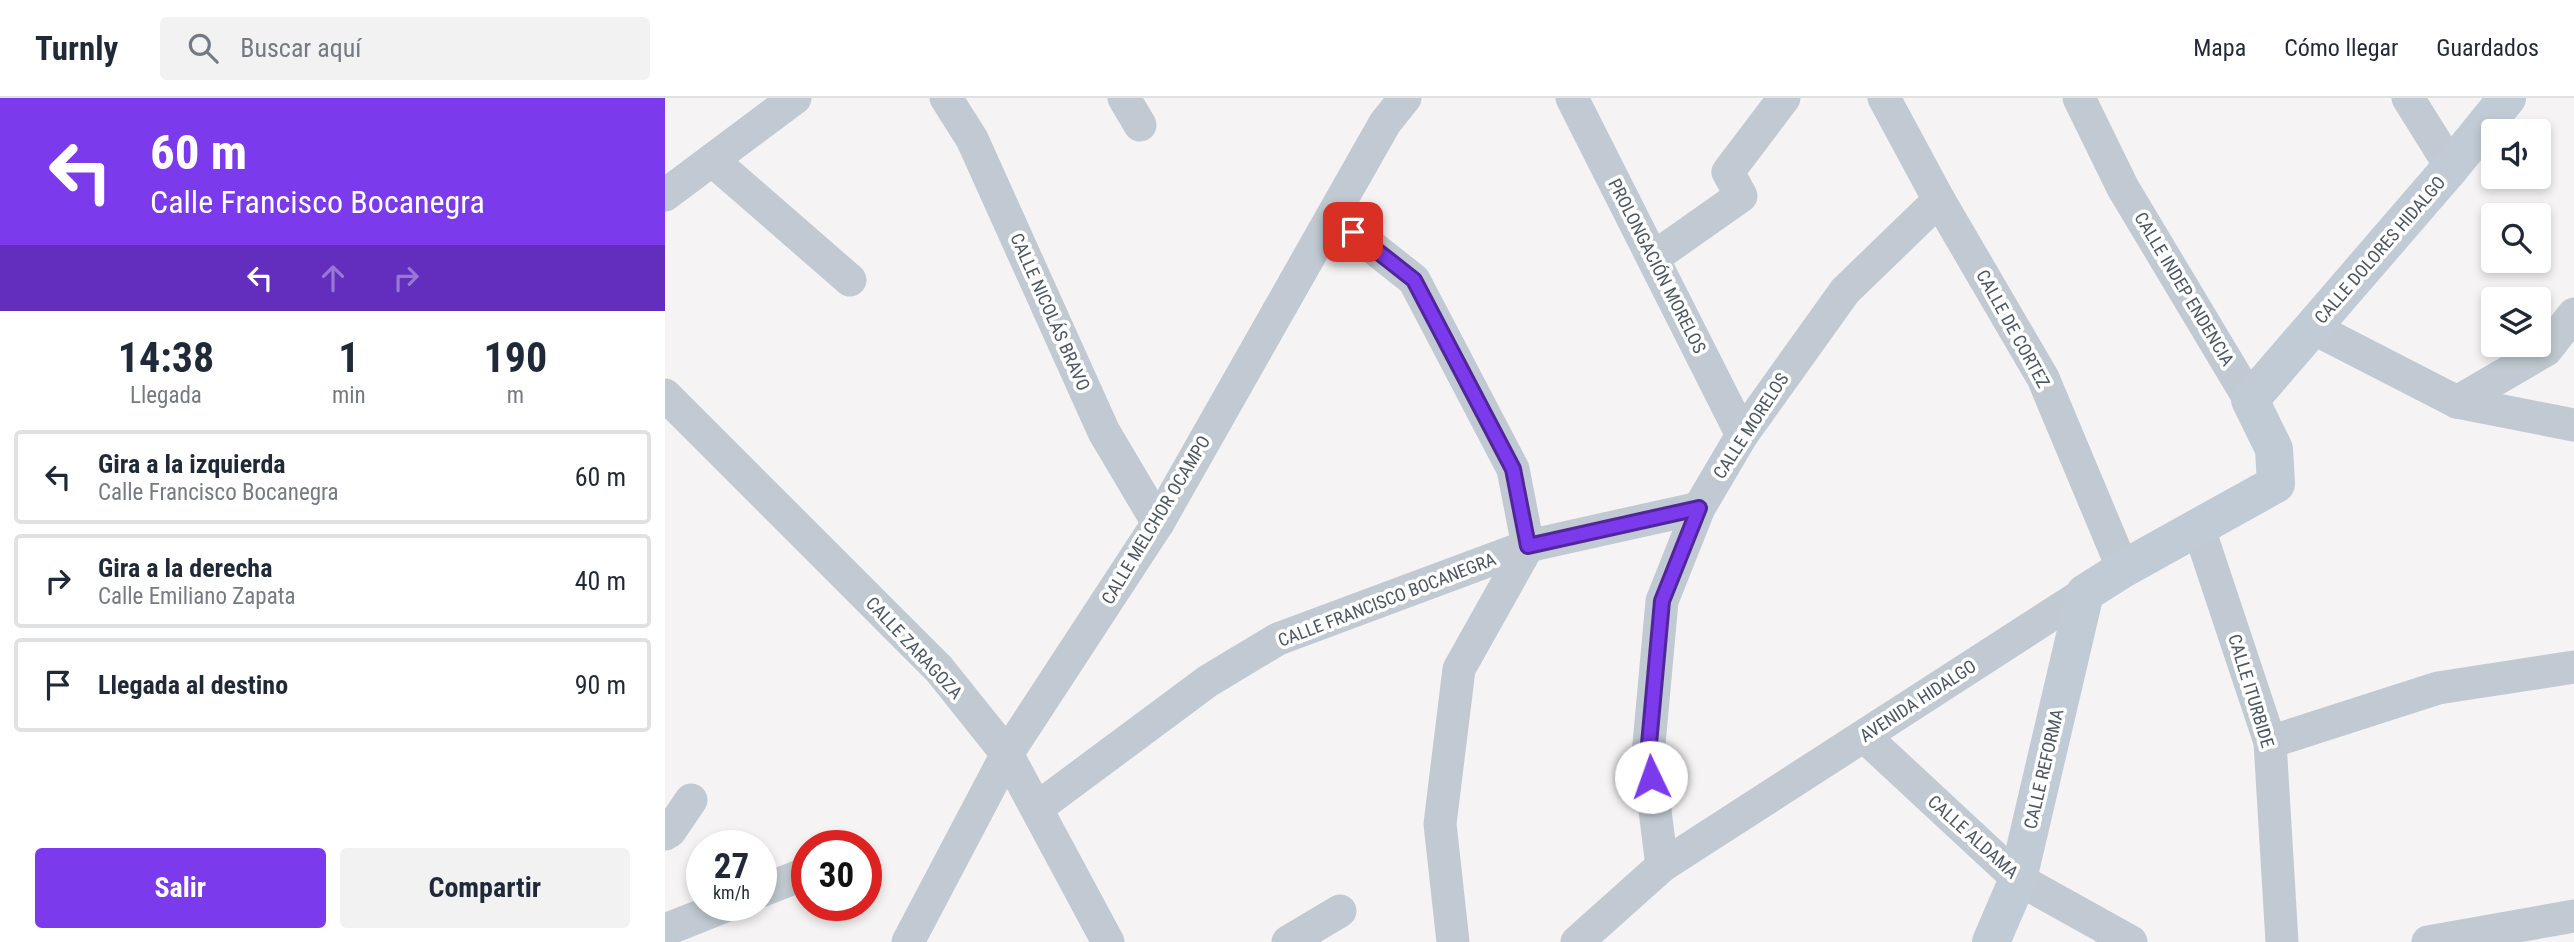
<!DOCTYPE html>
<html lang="es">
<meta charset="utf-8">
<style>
body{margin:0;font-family:"Roboto Condensed",sans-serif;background:#f2f2f3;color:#1f2937;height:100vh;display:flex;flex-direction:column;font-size:26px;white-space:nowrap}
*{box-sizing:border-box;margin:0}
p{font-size:23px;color:#747a83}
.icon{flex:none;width:38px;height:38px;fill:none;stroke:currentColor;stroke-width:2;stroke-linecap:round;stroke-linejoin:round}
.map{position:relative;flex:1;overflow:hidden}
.side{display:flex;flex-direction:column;background:#fff;width:665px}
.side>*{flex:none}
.guide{background:#7c3aed;color:#fff;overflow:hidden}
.buttons{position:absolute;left:1816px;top:21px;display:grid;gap:14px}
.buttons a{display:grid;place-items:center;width:70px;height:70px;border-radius:7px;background:#fff;box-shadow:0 4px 10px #0003;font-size:35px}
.speed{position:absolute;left:21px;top:732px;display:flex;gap:14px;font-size:35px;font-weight:700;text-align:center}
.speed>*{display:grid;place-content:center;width:91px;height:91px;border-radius:50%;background:#fff;box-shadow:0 4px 10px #0003;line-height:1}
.speed small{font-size:18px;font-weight:400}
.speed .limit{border:10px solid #d22;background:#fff;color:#111}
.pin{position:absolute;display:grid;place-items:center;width:60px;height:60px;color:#fff;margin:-30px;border-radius:14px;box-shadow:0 4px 10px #0006}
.me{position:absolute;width:77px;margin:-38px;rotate:357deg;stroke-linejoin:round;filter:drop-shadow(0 0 5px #0008)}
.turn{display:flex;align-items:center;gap:24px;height:147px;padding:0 35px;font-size:32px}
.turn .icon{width:91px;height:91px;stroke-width:2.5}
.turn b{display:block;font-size:49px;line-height:60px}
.lanes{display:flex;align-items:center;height:66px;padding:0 35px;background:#0003;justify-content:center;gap:35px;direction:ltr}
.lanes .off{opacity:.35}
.eta{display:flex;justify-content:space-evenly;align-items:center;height:119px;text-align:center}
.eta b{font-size:42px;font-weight:700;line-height:49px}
.cta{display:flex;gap:14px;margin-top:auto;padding:14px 35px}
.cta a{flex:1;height:80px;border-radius:7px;background:#7c3aed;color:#fff;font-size:28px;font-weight:700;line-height:80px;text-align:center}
.cta a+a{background:#f2f2f3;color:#1f2937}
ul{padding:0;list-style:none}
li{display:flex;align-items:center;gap:21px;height:94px;margin:0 14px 10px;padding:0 21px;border:4px solid #e0e1e3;border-radius:7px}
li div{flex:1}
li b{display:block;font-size:26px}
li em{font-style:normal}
header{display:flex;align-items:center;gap:42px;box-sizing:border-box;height:98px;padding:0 35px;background:#fff;border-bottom:2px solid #e0e1e3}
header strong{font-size:33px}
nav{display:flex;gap:38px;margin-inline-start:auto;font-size:24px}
.search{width:490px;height:63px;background:#f2f2f3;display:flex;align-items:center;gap:18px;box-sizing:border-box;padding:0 24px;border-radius:7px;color:#747a83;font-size:26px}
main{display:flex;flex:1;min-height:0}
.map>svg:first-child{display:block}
</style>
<header>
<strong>Turnly</strong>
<div class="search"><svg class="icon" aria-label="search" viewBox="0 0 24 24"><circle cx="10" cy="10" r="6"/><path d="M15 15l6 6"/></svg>Buscar aquí</div>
<nav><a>Mapa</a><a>Cómo llegar</a><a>Guardados</a></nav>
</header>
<main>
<section class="side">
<div class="guide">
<div class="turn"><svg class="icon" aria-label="left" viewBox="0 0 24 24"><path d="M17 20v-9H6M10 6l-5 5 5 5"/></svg><div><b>60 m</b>Calle Francisco Bocanegra</div></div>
<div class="lanes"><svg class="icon" aria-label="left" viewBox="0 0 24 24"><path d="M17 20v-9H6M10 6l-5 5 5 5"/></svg><svg class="icon off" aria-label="ahead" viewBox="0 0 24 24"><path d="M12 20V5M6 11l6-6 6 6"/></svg><svg class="icon off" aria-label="right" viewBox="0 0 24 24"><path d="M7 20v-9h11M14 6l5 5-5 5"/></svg></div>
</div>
<div class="eta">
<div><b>14:38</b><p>Llegada</p></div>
<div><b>1</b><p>min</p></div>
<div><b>190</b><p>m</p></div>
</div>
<ul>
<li><svg class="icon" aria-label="left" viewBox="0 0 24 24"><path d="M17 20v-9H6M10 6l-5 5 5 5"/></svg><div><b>Gira a la izquierda</b><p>Calle Francisco Bocanegra</p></div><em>60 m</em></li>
<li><svg class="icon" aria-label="right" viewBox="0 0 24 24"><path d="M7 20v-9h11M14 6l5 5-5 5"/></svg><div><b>Gira a la derecha</b><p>Calle Emiliano Zapata</p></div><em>40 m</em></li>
<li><svg class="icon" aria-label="arrive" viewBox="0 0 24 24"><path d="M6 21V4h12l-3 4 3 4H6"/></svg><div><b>Llegada al destino</b></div><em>90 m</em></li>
</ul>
<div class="cta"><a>Salir</a><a>Compartir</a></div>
</section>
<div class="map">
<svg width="1909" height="844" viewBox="0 0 1909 844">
<rect width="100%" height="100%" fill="#f5f3f3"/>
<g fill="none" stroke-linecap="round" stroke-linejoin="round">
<g stroke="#c1cad2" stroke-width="33">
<path d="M 281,0 L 307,41 L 439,334 L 493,425"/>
<path d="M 459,0 L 475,27"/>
<path d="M 907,0 L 1077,337"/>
<path d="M 1219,0 L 1274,102 L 1378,280 L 1458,471"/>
<path d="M 1414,0 L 1458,90 L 1585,302"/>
<path d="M 1743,0 L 1786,69"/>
<path d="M 47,62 L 185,182"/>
<path d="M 0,97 L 130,0"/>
<path d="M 668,118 L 749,182 L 848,371 L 863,448 L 794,571 L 775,726 L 788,844"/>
<path d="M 988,160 L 1076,98 L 1063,74 L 1119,0"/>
<path d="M 1648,230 L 1792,304 L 1909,327"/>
<path d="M 0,297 L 274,571 L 342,656 L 443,844"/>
<path d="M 1792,304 L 1881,252 L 1909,216"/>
<path d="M 1534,431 L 1605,644 L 1617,844"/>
<path d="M 1199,638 L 1353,781 L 1466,844"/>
<path d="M 1605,644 L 1773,590 L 1909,569"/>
<path d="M 372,710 L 543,583 L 613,541 L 863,448 L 1034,410"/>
<path d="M 0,736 L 5,733 L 26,702"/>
<path d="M 997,768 L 983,657 L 997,503 L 1034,410 L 1077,337 L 1180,193 L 1274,102"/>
<path d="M 96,793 L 142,775"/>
<path d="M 0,832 L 63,807"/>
<path d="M 243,844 L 342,656 L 493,425 L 720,25 L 740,0"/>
<path d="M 623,844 L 675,813"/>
<path d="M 912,844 L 997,768 L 1420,495"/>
<path d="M 1763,844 L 1909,818"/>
</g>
<path stroke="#c1cbd6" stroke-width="38" d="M 1326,844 L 1353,781 L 1420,495 L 1458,471 L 1611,386 L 1609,351 L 1585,302 L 1786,69 L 1842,0"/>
</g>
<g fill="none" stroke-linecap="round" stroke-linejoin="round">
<defs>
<path id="route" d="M 688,134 L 749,182 L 848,371 L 863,448 L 1034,410 L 997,503 L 983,657 L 986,679"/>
</defs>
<use href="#route" stroke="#51269a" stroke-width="18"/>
<use href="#route" stroke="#7c3aed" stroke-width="12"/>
</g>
<g text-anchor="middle" stroke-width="7" stroke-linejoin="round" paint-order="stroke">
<g font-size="18" fill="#4a5661" stroke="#fff">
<text transform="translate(1715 152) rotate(-49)" y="6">CALLE DOLORES HIDALGO</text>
<text transform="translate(992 168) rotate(63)" y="6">PROLONGACIÓN MORELOS</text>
<text transform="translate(1519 191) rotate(59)" y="6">CALLE INDEP ENDENCIA</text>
<text transform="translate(385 214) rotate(66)" y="6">CALLE NICOLÁS BRAVO</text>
<text transform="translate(1348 231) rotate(61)" y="6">CALLE DE CORTEZ</text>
<text transform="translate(1086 328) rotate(-57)" y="6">CALLE MORELOS</text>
<text transform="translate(491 422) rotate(-59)" y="6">CALLE MELCHOR OCAMPO</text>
<text transform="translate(722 502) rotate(-21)" y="6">CALLE FRANCISCO BOCANEGRA</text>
<text transform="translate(249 550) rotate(47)" y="6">CALLE ZARAGOZA</text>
<text transform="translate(1586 593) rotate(73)" y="6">CALLE ITURBIDE</text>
<text transform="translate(1253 603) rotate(-33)" y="6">AVENIDA HIDALGO</text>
<text transform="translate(1379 671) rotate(-77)" y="6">CALLE REFORMA</text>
<text transform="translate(1308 739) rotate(42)" y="6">CALLE ALDAMA</text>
</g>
</g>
</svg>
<div class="buttons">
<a><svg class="icon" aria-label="sound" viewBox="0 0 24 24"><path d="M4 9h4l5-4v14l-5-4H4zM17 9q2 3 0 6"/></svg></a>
<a><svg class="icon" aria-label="search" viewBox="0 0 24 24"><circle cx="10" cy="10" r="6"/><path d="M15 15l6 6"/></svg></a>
<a><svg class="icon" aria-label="layers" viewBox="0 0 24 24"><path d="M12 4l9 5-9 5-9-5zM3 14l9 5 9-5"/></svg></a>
</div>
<div class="speed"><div>27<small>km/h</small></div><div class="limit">30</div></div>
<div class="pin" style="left:688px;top:134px;background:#d93025"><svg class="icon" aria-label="arrive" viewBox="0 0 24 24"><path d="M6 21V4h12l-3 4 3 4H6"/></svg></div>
<svg class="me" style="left:986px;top:679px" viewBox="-20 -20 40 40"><circle r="19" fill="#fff"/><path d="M0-13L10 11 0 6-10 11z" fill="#7c3aed"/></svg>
</div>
</main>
